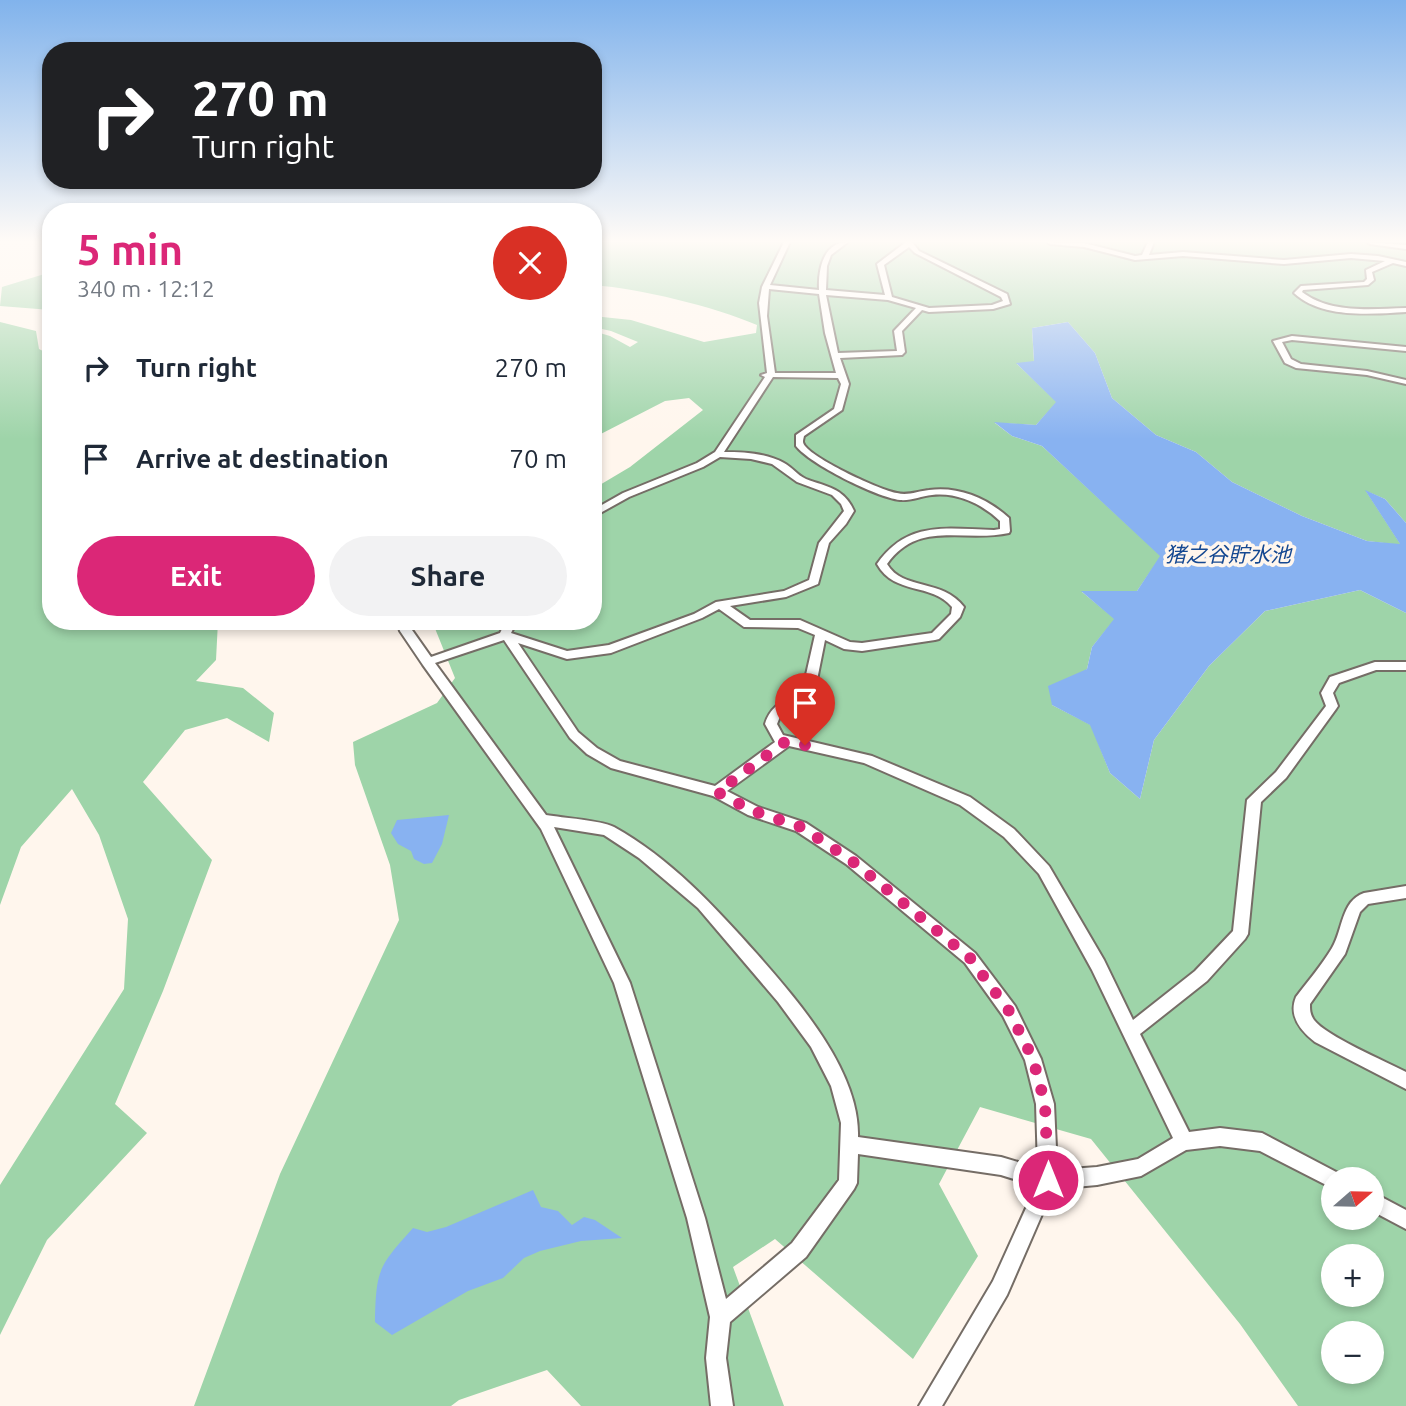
<!DOCTYPE html>
<meta charset="utf-8">
<style>
body{margin:0;font-family:Ubuntu,"Noto Sans JP",sans-serif;background:#f2f2f3;color:#1f2937;height:100vh;display:flex;flex-direction:column;font-size:26px;white-space:nowrap}
*{box-sizing:border-box;margin:0}
p{font-size:23px;color:#747a83}
.icon{flex:none;width:38px;height:38px;fill:none;stroke:currentColor;stroke-width:2;stroke-linecap:round;stroke-linejoin:round}
.map{position:relative;flex:1;overflow:hidden}
.details{position:absolute;left:42px;top:203px;width:560px;height:427px;display:flex;flex-direction:column;background:#fff;border-radius:28px;box-shadow:0 4px 10px #0003}
.details>*{flex:none}
.banner{position:absolute;left:42px;top:42px;width:560px;height:147px;border-radius:28px;box-shadow:0 4px 10px #0003;background:#202124;color:#fff;overflow:hidden}
.needle{width:46px;rotate:70deg}
.buttons{position:absolute;left:1321px;top:1167px;display:grid;gap:14px}
.buttons a{display:grid;place-items:center;width:63px;height:63px;border-radius:50%;background:#fff;box-shadow:0 4px 10px #0003;font-size:35px}
.pin{position:absolute;display:grid;place-items:center;width:60px;height:60px;color:#fff;margin:-72px -30px;border-radius:50% 50% 50% 0;rotate:-45deg;box-shadow:0 0 7px #0007}
.pin .icon{rotate:45deg}
.me{position:absolute;width:77px;margin:-38px;rotate:0deg;stroke-linejoin:round;filter:drop-shadow(0 0 5px #0008)}
.turn{display:flex;align-items:center;gap:24px;height:147px;padding:0 35px;font-size:32px}
.turn .icon{width:91px;height:91px;stroke-width:2.5}
.turn b{display:block;font-size:49px;line-height:60px}
.round{display:grid;place-items:center;flex:none;width:74px;height:74px;border-radius:37px;background:#f2f2f3}
.head{display:flex;align-items:center;justify-content:space-between;height:119px;padding:0 35px}
h1{font-size:42px;font-weight:700;line-height:52px;color:#db2777}
.action{display:flex;gap:14px;margin-top:auto;padding:14px 35px}
.action a{flex:1;height:80px;border-radius:42px;background:#db2777;color:#fff;font-size:28px;font-weight:700;line-height:80px;text-align:center}
.action a+a{background:#f2f2f3;color:#1f2937}
ul{padding:0;list-style:none}
li{display:flex;align-items:center;gap:21px;height:91px;padding:0 35px}
li div{flex:1}
li b{display:block;font-size:26px}
li em{font-style:normal}
.map>svg:first-child{display:block}
</style>
<div class="map">
<svg width="1406" height="1406" viewBox="0 0 1406 1406">
<rect width="100%" height="100%" fill="#fff6ed"/>
<g fill="#9ed4a9" fill-rule="evenodd">
<path d="M 593,242 L 1406,242 L 1406,523 L 1385,499 L 1366,491 L 1401,545 L 1367,541 L 1302,516 L 1232,482 L 1196,452 L 1156,435 L 1112,398 L 1095,353 L 1068,322 L 1032,328 L 1034,362 L 1017,364 L 1057,402 L 1036,425 L 995,423 L 1012,436 L 1042,446 L 1161,556 L 1137,591 L 1082,592 L 1115,619 L 1092,647 L 1087,669 L 1052,705 L 1091,725 L 1110,773 L 1140,799 L 1154,740 L 1209,666 L 1265,611 L 1360,590 L 1406,613 L 1406,1406 L 1298,1406 L 1240,1324 L 1091,1139 L 980,1107 L 939,1184 L 978,1256 L 913,1359 L 775,1239 L 733,1267 L 784,1406 L 581,1406 L 547,1370 L 459,1400 L 451,1406 L 194,1406 L 280,1174 L 399,920 L 390,865 L 355,765 L 353,742 L 437,703 L 455,678 L 432,621 L 593,621 L 593,489 L 630,467 L 703,410 L 689,398 L 665,401 L 593,438 L 593,331 L 610,336 L 630,347 L 638,342 L 611,331 L 593,327 L 593,316 L 631,320 L 704,342 L 756,333 L 757,325 C 712,306 642,289 593,285 ZM 1334,1180 L 1372,1180 L 1372,1218 L 1334,1218 ZM 1334,1256 L 1372,1256 L 1372,1295 L 1334,1295 ZM 1334,1334 L 1372,1334 L 1372,1372 L 1334,1372 Z"/>
<path d="M 51,272 L 51,310 L 0,306 L 2,287 Z"/>
<path d="M 0,322 L 36,331 L 39,349 L 51,355 L 51,621 L 218,621 L 216,660 L 196,681 L 243,688 L 274,713 L 269,742 L 227,718 L 185,730 L 143,782 L 212,860 L 163,991 L 115,1104 L 147,1133 L 47,1240 L 0,1335 L 0,1185 L 124,989 L 128,919 L 99,835 L 72,789 L 21,847 L 0,905 Z"/>
</g>
<g fill="#88b2f1">
<path d="M 1068,322 L 1095,353 L 1112,398 L 1156,435 L 1196,452 L 1232,482 L 1302,516 L 1367,541 L 1400,544 L 1365,490 L 1385,499 L 1406,523 L 1406,613 L 1360,590 L 1265,611 L 1209,666 L 1154,740 L 1140,799 L 1110,773 L 1090,725 L 1052,705 L 1048,686 L 1087,669 L 1092,647 L 1114,619 L 1081,591 L 1137,591 L 1160,556 L 1042,446 L 1012,436 L 994,422 L 1036,425 L 1056,402 L 1016,363 L 1034,361 L 1032,328 Z"/>
<path d="M 449,815 L 442,844 L 432,863 L 424,864 L 414,859 L 411,851 L 398,844 L 391,833 L 397,820 Z"/>
<path d="M 533,1190 L 541,1207 L 558,1211 L 572,1225 L 584,1217 L 595,1220 L 622,1238 L 581,1241 L 540,1251 L 524,1258 L 503,1278 L 468,1291 L 392,1335 L 375,1322 C 376,1269 379,1266 413,1228 L 427,1232 L 446,1227 Z"/>
</g>
<g fill="none" stroke-linecap="round" stroke-linejoin="round">
<defs>
<g id="minor">
<path d="M 784,242 L 790,242 L 770,285 L 819,290 C 818,270 823,242 848,242 L 831,255 L 827,266 L 826,290 L 885,295 L 877,264 L 906,242 L 912,242 L 919,251 L 1007,294 L 1010,304 L 993,309 L 929,312 L 922,310 L 902,331 L 905,352 L 902,355 L 840,358 L 849,384 L 842,410 L 804,436 C 803,441 802,442 805,446 C 816,460 879,490 897,493 C 908,496 918,491 929,490 C 958,486 987,498 1009,518 L 1010,531 L 1009,533 C 964,543 919,519 887,564 C 903,591 942,578 964,607 L 960,617 L 939,639 L 935,640 L 862,651 L 844,649 L 825,640 L 815,690 L 781,714 L 777,724 L 783,735 L 872,756 L 970,797 L 1014,829 L 1049,866 L 1104,960 L 1133,1020 L 1195,971 L 1233,931 L 1247,800 L 1276,772 L 1326,706 L 1321,693 L 1330,677 L 1375,662 L 1406,662 L 1406,670 L 1376,670 L 1339,683 L 1333,693 L 1338,706 L 1336,709 L 1286,778 L 1261,802 L 1248,934 L 1245,939 L 1207,981 L 1140,1034 L 1189,1132 L 1220,1128 L 1262,1133 L 1340,1174 L 1343,1180 L 1334,1180 L 1334,1189 L 1260,1151 L 1220,1146 L 1186,1150 L 1141,1176 L 1097,1185 L 1053,1189 L 1007,1295 L 942,1406 L 919,1406 L 993,1281 L 1036,1186 L 1001,1175 L 858,1154 L 857,1183 L 854,1189 L 806,1257 L 730,1322 L 726,1358 L 733,1406 L 711,1406 L 706,1358 L 710,1317 L 687,1218 L 614,983 L 541,829 L 423,665 L 400,631 L 397,621 L 409,621 L 412,630 L 431,657 L 500,633 L 506,621 L 517,621 L 511,633 L 567,651 L 609,645 L 694,614 L 716,602 L 784,591 L 809,580 L 819,543 L 844,511 L 841,504 L 832,495 L 797,482 L 772,464 L 751,459 L 720,457 L 703,467 L 629,497 L 593,517 L 593,510 L 623,493 L 697,463 L 715,452 L 765,377 L 761,375 L 767,373 L 759,303 L 762,287 ZM 909,247 L 915,253 L 1001,297 L 1003,301 L 992,305 L 929,308 L 892,297 L 884,265 ZM 769,289 L 819,294 L 825,333 L 836,373 L 775,373 L 767,316 ZM 826,295 L 888,300 L 916,308 L 894,331 L 897,351 L 838,353 ZM 773,377 L 838,378 L 841,384 L 834,409 L 796,435 L 796,446 C 810,464 876,497 900,500 C 911,501 921,496 932,495 C 957,492 982,504 1000,521 L 1000,529 L 994,530 C 946,529 908,520 877,564 C 895,596 931,582 952,607 L 951,614 L 932,633 L 862,643 L 850,642 L 800,620 L 750,620 L 730,606 L 786,597 L 818,584 L 829,543 L 846,524 L 854,511 C 844,488 827,487 806,479 C 797,475 792,467 784,463 C 766,453 744,452 724,452 ZM 719,609 L 744,627 L 798,628 L 815,635 L 803,688 C 788,698 770,705 765,724 L 775,742 L 715,786 L 620,761 L 597,748 L 578,732 L 518,643 L 567,659 L 611,653 L 702,618 ZM 504,640 L 570,738 L 587,754 L 611,768 L 713,796 L 748,815 L 796,831 L 846,864 L 965,963 L 1003,1016 L 1025,1060 L 1036,1104 L 1038,1168 L 1001,1157 L 858,1137 C 860,1071 798,1001 757,954 C 715,907 670,858 614,827 C 600,820 563,818 546,815 L 435,663 ZM 789,746 L 864,763 L 960,805 L 1004,837 L 1039,874 L 1092,970 L 1173,1138 L 1138,1159 L 1097,1167 L 1057,1170 L 1054,1104 L 1041,1059 L 1015,1006 L 975,953 L 856,856 L 806,823 L 758,807 L 727,791 ZM 554,827 L 604,835 L 639,858 L 698,908 L 778,1002 L 811,1047 L 831,1086 L 841,1123 L 839,1180 L 792,1243 L 726,1299 L 705,1218 L 630,983 Z"/>
<path d="M 1047,242 L 1084,243 L 1135,256 L 1142,255 L 1148,242 L 1154,242 L 1149,255 L 1183,252 L 1284,260 L 1351,254 L 1378,256 L 1406,262 L 1406,266 L 1393,263 L 1372,272 L 1374,280 L 1368,285 L 1303,290 L 1302,292 C 1331,314 1372,309 1406,308 L 1406,312 C 1371,314 1322,319 1294,293 L 1301,286 L 1364,282 L 1367,279 L 1366,270 L 1385,261 L 1351,258 L 1284,264 L 1183,256 L 1135,260 L 1084,247 L 1050,244 Z"/>
<path d="M 1367,242 L 1406,245 L 1406,249 L 1370,244 Z"/>
<path d="M 1292,336 L 1406,347 L 1406,351 L 1292,340 L 1282,342 L 1291,359 L 1301,364 L 1367,371 L 1406,380 L 1406,384 L 1367,375 L 1296,368 L 1285,363 L 1273,341 Z"/>
<path d="M 1406,886 L 1406,898 L 1368,904 L 1360,912 L 1345,954 L 1310,1004 C 1310,1010 1310,1014 1314,1020 C 1326,1036 1385,1061 1406,1072 L 1406,1089 L 1315,1042 C 1301,1031 1288,1016 1296,997 C 1308,981 1322,965 1332,948 C 1343,930 1341,901 1364,893 Z"/>
<path d="M 1372,1192 L 1406,1210 L 1406,1229 L 1372,1211 Z"/>
</g>
</defs>
<use href="#minor" stroke="#756d66" stroke-width="4"/>
<use href="#minor" fill="#fff" fill-rule="evenodd"/>
</g>
<linearGradient id="sky" x2="0" y2="1"><stop stop-color="#81b3ec"/><stop offset="0.55" stop-color="#fffbf7"/><stop offset="1" stop-color="#fffbf7" stop-opacity="0"/></linearGradient>
<rect width="1406" height="439" fill="url(#sky)"/>
<g fill="none" stroke-linecap="round" stroke-linejoin="round">
<path stroke="#db2777" stroke-width="12" stroke-dasharray="0 21.6" d="M 805,745 L 785,742 L 717,792 L 753,811 L 801,827 L 851,860 L 970,958 L 1009,1011 L 1033,1059 L 1045,1104 L 1048,1180"/>
</g>
<g text-anchor="middle" stroke-width="7" stroke-linejoin="round" paint-order="stroke">
<g font-size="21" font-style="italic" fill="#154891" stroke="#fff6ed">
<text x="1228" y="562">猪之谷貯水池</text>
</g>
</g>
</svg>
<div class="buttons">
<a><svg class="needle" viewBox="-14 -14 28 28"><path d="M0-13l5 13h-10z" fill="#e53935"/><path d="M0 13l5-13h-10z" fill="#747a83"/></svg></a>
<a>+</a>
<a>−</a>
</div>
<div class="pin" style="left:805px;top:745px;background:#d93025"><svg class="icon" aria-label="arrive" viewBox="0 0 24 24"><path d="M6 21V4h12l-3 4 3 4H6"/></svg></div>
<svg class="me" style="left:1048px;top:1180px" viewBox="-20 -20 40 40"><circle r="17" fill="#db2777" stroke="#fff" stroke-width="3"/><path d="M0-11L8 9 0 5-8 9z" fill="#fff"/></svg>
<div class="banner">
<div class="turn"><svg class="icon" aria-label="right" viewBox="0 0 24 24"><path d="M7 20v-9h11M14 6l5 5-5 5"/></svg><div><b>270 m</b>Turn right</div></div>
</div>
<section class="details">
<div class="head"><div><h1>5 min</h1><p>340 m · 12:12</p></div><a class="round" style="background:#d93025;color:#fff"><svg class="icon" aria-label="close" viewBox="0 0 24 24"><path d="M6 6l12 12M18 6L6 18"/></svg></a></div>
<ul>
<li><svg class="icon" aria-label="right" viewBox="0 0 24 24"><path d="M7 20v-9h11M14 6l5 5-5 5"/></svg><div><b>Turn right</b></div><em>270 m</em></li>
<li><svg class="icon" aria-label="arrive" viewBox="0 0 24 24"><path d="M6 21V4h12l-3 4 3 4H6"/></svg><div><b>Arrive at destination</b></div><em>70 m</em></li>
</ul>
<div class="action"><a>Exit</a><a>Share</a></div>
</section>
</div>
